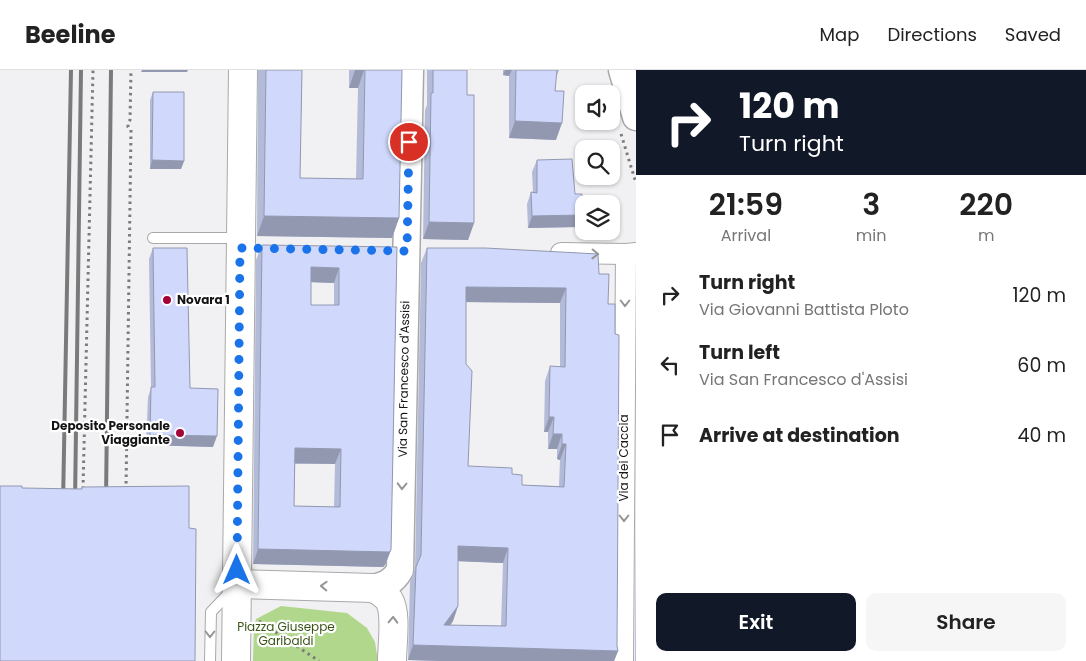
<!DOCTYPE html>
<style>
body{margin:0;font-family:Poppins,sans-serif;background:#f6f6f6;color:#222;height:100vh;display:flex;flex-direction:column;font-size:19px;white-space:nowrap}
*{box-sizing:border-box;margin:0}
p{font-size:16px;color:#767676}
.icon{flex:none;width:28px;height:28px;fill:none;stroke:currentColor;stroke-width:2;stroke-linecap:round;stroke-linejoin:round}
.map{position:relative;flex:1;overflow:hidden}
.drawer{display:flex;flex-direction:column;background:#fff;width:450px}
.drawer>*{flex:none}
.guide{background:#111827;color:#fff;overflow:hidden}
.buttons{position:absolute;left:575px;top:15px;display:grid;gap:10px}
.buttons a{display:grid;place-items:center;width:45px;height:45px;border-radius:10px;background:#fff;box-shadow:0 1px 4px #0004;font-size:25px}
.pin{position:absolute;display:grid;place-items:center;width:42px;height:42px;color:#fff;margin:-21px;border:2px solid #fff;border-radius:50%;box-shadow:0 1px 5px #0007}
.me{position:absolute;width:55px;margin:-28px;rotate:0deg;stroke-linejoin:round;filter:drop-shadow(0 0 4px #0008)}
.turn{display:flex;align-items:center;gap:18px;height:105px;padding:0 20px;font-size:22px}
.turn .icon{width:65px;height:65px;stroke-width:2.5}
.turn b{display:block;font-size:35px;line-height:42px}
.eta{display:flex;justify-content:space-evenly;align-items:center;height:85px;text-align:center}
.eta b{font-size:30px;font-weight:600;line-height:35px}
.cta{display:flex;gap:10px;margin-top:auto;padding:10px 20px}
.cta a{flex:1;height:58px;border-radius:10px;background:#111827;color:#fff;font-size:20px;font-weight:600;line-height:58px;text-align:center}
.cta a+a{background:#f6f6f6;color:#222}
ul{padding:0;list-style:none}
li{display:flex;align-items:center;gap:15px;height:70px;padding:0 20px}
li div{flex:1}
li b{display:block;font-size:19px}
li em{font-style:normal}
header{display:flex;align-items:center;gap:30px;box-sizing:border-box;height:70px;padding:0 25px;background:#fff;border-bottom:1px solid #e0e0e0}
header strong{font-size:24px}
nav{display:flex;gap:28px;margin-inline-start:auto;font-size:18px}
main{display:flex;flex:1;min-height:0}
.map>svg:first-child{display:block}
</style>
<header>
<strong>Beeline</strong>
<nav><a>Map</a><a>Directions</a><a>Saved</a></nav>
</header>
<main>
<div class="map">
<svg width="636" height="591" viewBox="0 0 636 591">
<rect width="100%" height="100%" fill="#f1f1f3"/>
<path fill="#b1d78c" d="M 281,536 L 347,543 L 367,558 L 375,572 L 378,591 L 253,591 L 254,556 L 256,549 Z"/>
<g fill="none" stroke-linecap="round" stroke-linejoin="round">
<defs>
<g id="service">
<path d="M 153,168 L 239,168"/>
<path d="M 210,591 L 211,542 L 232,520"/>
</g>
<g id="minor">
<path d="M 561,183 L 626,184 L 636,183"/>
<path d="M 623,591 L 626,184"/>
</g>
<g id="tertiary">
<path d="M 622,0 L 636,47"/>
<path d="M 373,518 C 386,515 393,512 400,500 L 410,0"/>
</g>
<g id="secondary">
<path d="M 238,514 L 373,518 C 379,521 385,524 389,530 C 397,543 392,575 392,591"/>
<path d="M 236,591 L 243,0"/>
</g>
</defs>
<use href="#service" stroke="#a9a9aa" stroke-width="12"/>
<use href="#minor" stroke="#a9a9aa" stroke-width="22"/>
<use href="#tertiary" stroke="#a9a9aa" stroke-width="29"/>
<use href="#secondary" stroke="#a9a9aa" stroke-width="30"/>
<g stroke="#7b7b7d" stroke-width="3" stroke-dasharray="2.5 4" stroke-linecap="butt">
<path d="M 621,64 L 636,113"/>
<path d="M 83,419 L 93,0"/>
<path d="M 126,420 L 131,60 L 128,57 L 128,53 L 130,50 L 131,0"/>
<path d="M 259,551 L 319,591"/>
</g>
<use href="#service" stroke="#fff" stroke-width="10"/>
<use href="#minor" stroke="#fff" stroke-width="20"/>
<use href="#tertiary" stroke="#fff" stroke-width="26"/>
<use href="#secondary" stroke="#fff" stroke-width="28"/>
<g stroke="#7a7a7b" stroke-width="4">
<path d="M 106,430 L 111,0"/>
<path d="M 75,432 L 81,0"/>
<path d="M 63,434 L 71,0"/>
</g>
</g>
<g fill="#b3bbd9" fill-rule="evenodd">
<path d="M 258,0 L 302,0 L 300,108 L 356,109 L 358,18 L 349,18 L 349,0 L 402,0 L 399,148 L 392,168 L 257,166 Z"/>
<path d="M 427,0 L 467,0 L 467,25 L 474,153 L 468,170 L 423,169 L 425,40 L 427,35 Z"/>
<path d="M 503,0 L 559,0 L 556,8 L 555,21 L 556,70 L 509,68 L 509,6 L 503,5 Z"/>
<path d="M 153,22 L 184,91 L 181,99 L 150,99 L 150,30 Z"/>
<path d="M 537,90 L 575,124 L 578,157 L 528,158 L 527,134 L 531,122 L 533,122 L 532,102 Z"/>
<path d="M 262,175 L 397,177 L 391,480 L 385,495 L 383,497 L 253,494 L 256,190 ZM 311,212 L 334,213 L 334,235 L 311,235 ZM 295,394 L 335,394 L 334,437 L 294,436 Z"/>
<path d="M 153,178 L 190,318 L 213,377 L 146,375 L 148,327 L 151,318 L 149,189 Z"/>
<path d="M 427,178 L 599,204 L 608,234 L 615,264 L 617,576 L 618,581 L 614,591 L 440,591 L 408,590 L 410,512 L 415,499 L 421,193 ZM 466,232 L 560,233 L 560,296 L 550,296 L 545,311 L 544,362 L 548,362 L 548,379 L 557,379 L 557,389 L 560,390 L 559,416 L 522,415 L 512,404 L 468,396 L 466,294 ZM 458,491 L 503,493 L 501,556 L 450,556 L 453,551 L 458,536 Z"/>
<path d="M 636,439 L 636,591 L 635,591 Z"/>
</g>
<g fill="#9298b0">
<path d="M 142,0 L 188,0 L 187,2 L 141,2 Z"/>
<path d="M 355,0 L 364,0 L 358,18 L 349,18 Z"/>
<path d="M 505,0 L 512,0 L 509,6 L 503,5 Z"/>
<path d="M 515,51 L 562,53 L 556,70 L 509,68 Z"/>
<path d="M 152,90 L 184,91 L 181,99 L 150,99 Z"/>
<path d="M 582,145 L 578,157 L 528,158 L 532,146 Z"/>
<path d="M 264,146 L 399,148 L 392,168 L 257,166 Z"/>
<path d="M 429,152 L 474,153 L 468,170 L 423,169 Z"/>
<path d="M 311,197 L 339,198 L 334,213 L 306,212 Z"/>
<path d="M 466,217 L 566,218 L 560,233 L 461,232 Z"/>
<path d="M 549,347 L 554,347 L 548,362 L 544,362 Z"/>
<path d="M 553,364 L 562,364 L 557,379 L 548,379 Z"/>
<path d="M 150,365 L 217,366 L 213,377 L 146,375 Z"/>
<path d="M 562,374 L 566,374 L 560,390 L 557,389 Z"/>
<path d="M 295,378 L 341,379 L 335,394 L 290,393 Z"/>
<path d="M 458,476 L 508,478 L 503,493 L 453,491 Z"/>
<path d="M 258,479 L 391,480 L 385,495 L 383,497 L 253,494 Z"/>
<path d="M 458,536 L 453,551 L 439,571 L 444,555 Z"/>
<path d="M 413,575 L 618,581 L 614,591 L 440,591 L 408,590 Z"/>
</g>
<g fill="#d0d9fc" stroke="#9298b0" fill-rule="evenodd">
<path d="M 266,0 L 302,0 L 300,108 L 363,109 L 365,0 L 402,0 L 399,148 L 264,146 Z"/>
<path d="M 433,0 L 467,0 L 467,25 L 474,25 L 474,153 L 429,152 L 431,23 L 433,23 Z"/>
<path d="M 516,0 L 557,0 L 555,21 L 564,21 L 562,53 L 515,51 Z"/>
<path d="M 153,22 L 184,22 L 184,91 L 152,90 Z"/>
<path d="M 572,89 L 575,124 L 582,124 L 582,145 L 532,146 L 531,122 L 537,123 L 537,90 Z"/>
<path d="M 262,175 L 397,177 L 391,480 L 389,482 L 258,479 ZM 311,197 L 339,198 L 339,235 L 311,235 ZM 295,378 L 341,379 L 340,437 L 294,436 Z"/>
<path d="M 153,178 L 187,178 L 190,318 L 218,319 L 217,366 L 150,365 L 151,317 L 155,317 Z"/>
<path d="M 427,178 L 485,178 L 598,184 L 599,204 L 609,204 L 608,234 L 615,234 L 615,264 L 619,265 L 617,576 L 618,581 L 413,575 L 416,497 L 421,485 ZM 466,217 L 566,218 L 565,297 L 550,296 L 549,347 L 554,347 L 553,364 L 562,364 L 562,374 L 566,374 L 564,417 L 522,415 L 522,405 L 512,404 L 512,398 L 468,396 L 472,301 L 466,294 ZM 458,476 L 508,478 L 506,556 L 444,555 L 458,536 Z"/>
<path d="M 0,416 L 22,416 L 22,418 L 82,419 L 82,417 L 189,416 L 189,458 L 196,459 L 195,591 L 0,591 Z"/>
</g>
<defs><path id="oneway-chevron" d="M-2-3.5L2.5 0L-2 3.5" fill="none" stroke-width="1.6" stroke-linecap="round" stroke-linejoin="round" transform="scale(1.25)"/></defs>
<g stroke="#959596">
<use href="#oneway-chevron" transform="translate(595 184) rotate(1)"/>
<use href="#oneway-chevron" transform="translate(625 233) rotate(90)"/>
<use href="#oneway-chevron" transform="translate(402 416) rotate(91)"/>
<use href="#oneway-chevron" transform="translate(624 448) rotate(90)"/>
<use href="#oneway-chevron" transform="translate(324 516) rotate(-178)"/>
<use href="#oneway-chevron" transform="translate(393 550) rotate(-88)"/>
<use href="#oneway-chevron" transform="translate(210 564) rotate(90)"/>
</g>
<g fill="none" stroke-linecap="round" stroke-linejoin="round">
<path stroke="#1a73e8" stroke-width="9" stroke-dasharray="0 16.2" d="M 237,500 L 240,178 L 407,181 L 409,72"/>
</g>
<g fill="#a30539" stroke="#fff" stroke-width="2">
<circle cx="167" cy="230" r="5"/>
<circle cx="180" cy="363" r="5"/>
</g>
<g text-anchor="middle" stroke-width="4.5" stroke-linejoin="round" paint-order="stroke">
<g font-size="12" font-weight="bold" fill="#141415" stroke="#fff" text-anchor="start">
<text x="177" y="234">Novara 1</text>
<text x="170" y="360" text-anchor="end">Deposito Personale<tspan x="170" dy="14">Viaggiante</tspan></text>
</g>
<g font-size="12" fill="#141415" stroke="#fff">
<text transform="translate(404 309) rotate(-89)" y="4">Via San Francesco d'Assisi</text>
<text transform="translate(624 388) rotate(-90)" y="4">Via dei Caccia</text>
</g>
<g font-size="12" fill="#395316" stroke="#fff">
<text x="286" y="561">Piazza Giuseppe<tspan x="286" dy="14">Garibaldi</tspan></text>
</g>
</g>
</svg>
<div class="buttons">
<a><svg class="icon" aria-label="sound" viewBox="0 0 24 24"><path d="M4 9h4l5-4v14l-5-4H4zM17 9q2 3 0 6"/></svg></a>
<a><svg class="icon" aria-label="search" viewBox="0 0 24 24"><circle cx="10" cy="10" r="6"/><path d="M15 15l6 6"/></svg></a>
<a><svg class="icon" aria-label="layers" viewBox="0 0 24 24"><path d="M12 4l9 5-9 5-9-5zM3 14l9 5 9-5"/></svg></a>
</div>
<div class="pin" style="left:409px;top:72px;background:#d93025"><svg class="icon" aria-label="arrive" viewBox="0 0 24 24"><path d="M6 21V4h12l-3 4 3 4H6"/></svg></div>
<svg class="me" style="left:237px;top:500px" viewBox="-20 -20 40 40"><path d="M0-17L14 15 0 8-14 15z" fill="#1a73e8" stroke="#fff" stroke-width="4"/></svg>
</div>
<section class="drawer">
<div class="guide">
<div class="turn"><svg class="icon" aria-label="right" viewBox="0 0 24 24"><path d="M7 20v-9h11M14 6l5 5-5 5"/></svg><div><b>120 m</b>Turn right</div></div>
</div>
<div class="eta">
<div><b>21:59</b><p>Arrival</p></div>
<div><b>3</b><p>min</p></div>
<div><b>220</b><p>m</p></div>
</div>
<ul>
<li><svg class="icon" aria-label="right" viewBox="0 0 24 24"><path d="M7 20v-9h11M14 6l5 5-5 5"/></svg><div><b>Turn right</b><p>Via Giovanni Battista Ploto</p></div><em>120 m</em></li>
<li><svg class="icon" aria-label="left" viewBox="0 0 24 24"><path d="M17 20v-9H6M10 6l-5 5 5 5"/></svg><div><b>Turn left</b><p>Via San Francesco d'Assisi</p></div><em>60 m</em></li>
<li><svg class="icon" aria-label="arrive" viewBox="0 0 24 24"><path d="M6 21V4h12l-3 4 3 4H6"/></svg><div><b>Arrive at destination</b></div><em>40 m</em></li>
</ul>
<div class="cta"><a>Exit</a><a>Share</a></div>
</section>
</main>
